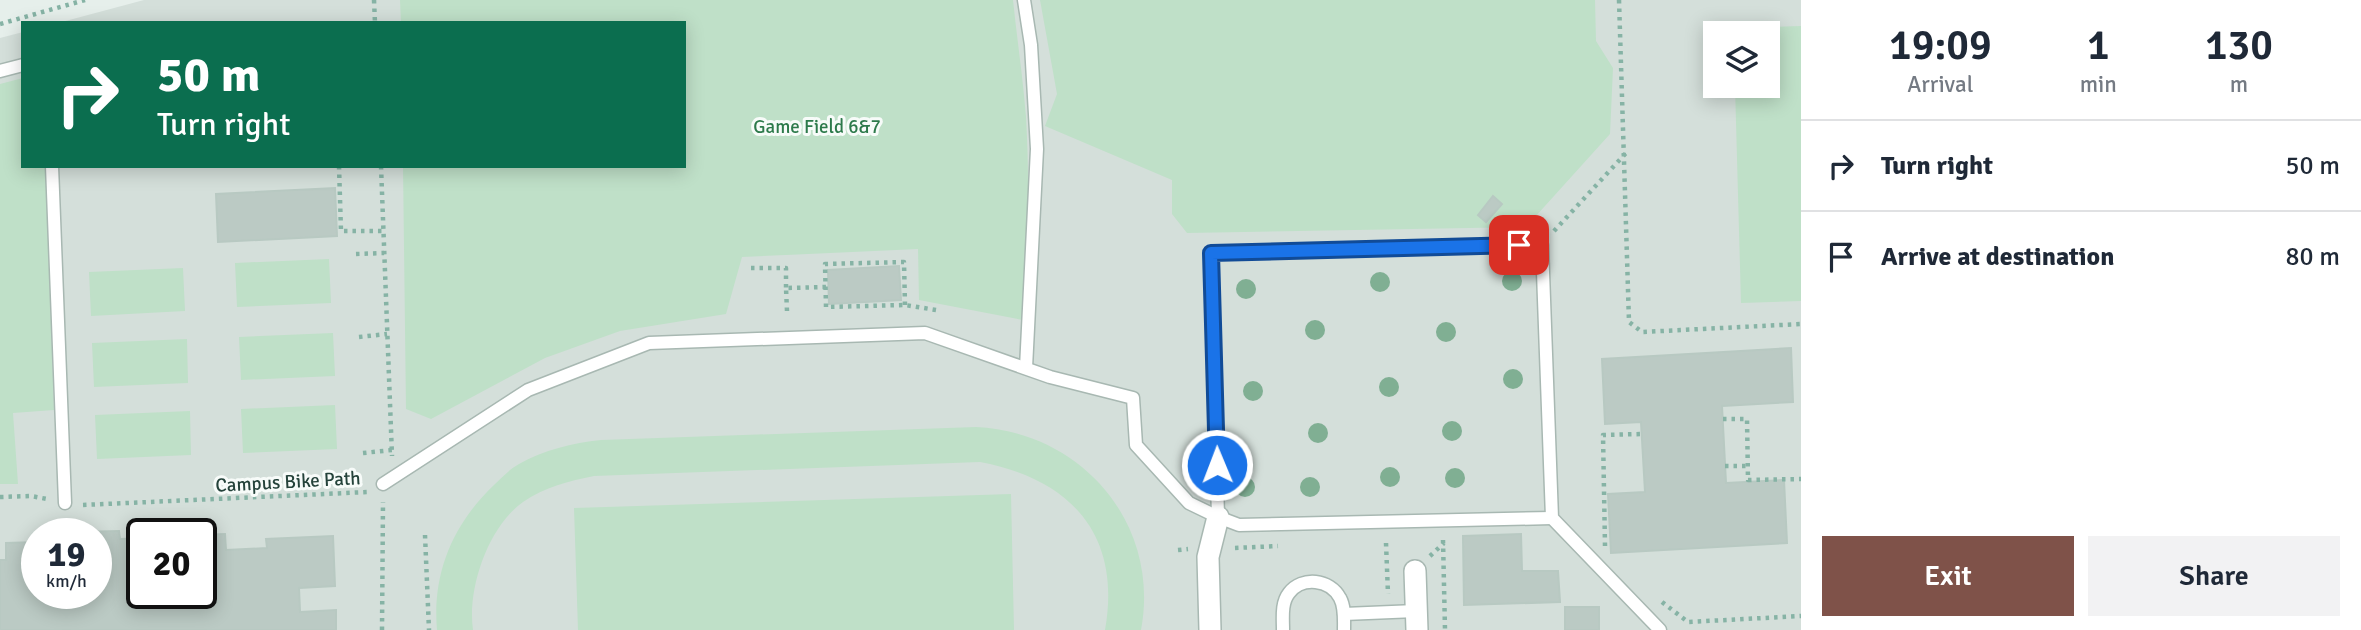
<!DOCTYPE html>
<style>
body{margin:0;font-family:Signika,sans-serif;background:#f2f2f3;color:#1f2937;height:100vh;display:flex;flex-direction:column;font-size:26px;white-space:nowrap}
*{box-sizing:border-box;margin:0}
p{font-size:23px;color:#747a83}
.icon{flex:none;width:38px;height:38px;fill:none;stroke:currentColor;stroke-width:2;stroke-linecap:round;stroke-linejoin:round}
.map{position:relative;flex:1;overflow:hidden}
.panel{display:flex;flex-direction:column;background:#fff;width:560px}
.panel>*{flex:none}
.hud{position:absolute;left:21px;top:21px;width:665px;height:147px;border-radius:0px;box-shadow:0 4px 18px #0003;background:#0b6e4f;color:#fff;overflow:hidden}
.tools{position:absolute;left:1703px;top:21px;display:grid;gap:14px}
.tools a{display:grid;place-items:center;width:77px;height:77px;border-radius:0px;background:#fff;box-shadow:0 4px 18px #0003;font-size:35px}
.speed{position:absolute;left:21px;top:518px;display:flex;gap:14px;font-size:35px;font-weight:700;text-align:center}
.speed>*{display:grid;place-content:center;width:91px;height:91px;border-radius:50%;background:#fff;box-shadow:0 4px 18px #0003;line-height:1}
.speed small{font-size:18px;font-weight:400}
.speed .limit{border:4px solid #111;border-radius:10px;background:#fff;color:#111}
.pin{position:absolute;display:grid;place-items:center;width:60px;height:60px;color:#fff;margin:-30px;border-radius:14px;box-shadow:0 4px 10px #0006}
.me{position:absolute;width:77px;margin:-38px;rotate:359deg;stroke-linejoin:round;filter:drop-shadow(0 0 5px #0008)}
.turn{display:flex;align-items:center;gap:24px;height:147px;padding:0 21px;font-size:32px}
.turn .icon{width:91px;height:91px;stroke-width:2.5}
.turn b{display:block;font-size:49px;line-height:60px}
.eta{display:flex;justify-content:space-evenly;align-items:center;height:119px;text-align:center}
.eta b{font-size:42px;font-weight:600;line-height:49px}
.button{display:flex;gap:14px;margin-top:auto;padding:14px 21px}
.button a{flex:1;height:80px;border-radius:0px;background:#7f5249;color:#fff;font-size:28px;font-weight:600;line-height:80px;text-align:center}
.button a+a{background:#f2f2f3;color:#1f2937}
ul{padding:0;list-style:none}
li{display:flex;align-items:center;gap:21px;height:91px;padding:0 21px;border-top:2px solid #e0e1e3}
li div{flex:1}
li b{display:block;font-size:26px}
li em{font-style:normal}
main{display:flex;flex:1;min-height:0}
.map>svg:first-child{display:block}
</style>
<main>
<div class="map">
<svg width="1801" height="630" viewBox="0 0 1801 630">
<rect width="100%" height="100%" fill="#e6efeb"/>
<path fill="#d4dfda" fill-rule="evenodd" d="M 144,0 L 1801,0 L 1801,630 L 0,630 L 0,38 L 23,32 L 23,166 L 684,166 L 684,23 L 58,23 ZM 1715,33 L 1768,33 L 1768,86 L 1715,86 ZM 37,534 L 96,534 L 96,593 L 37,593 ZM 142,534 L 201,534 L 201,593 L 142,593 Z"/>
<g fill="#bfe0c8">
<path d="M 400,0 L 1013,0 C 1017,39 1023,78 1026,117 C 1030,185 1028,253 1023,320 L 919,300 L 918,249 L 742,257 L 726,314 L 620,331 L 545,358 L 431,419 L 406,409 L 403,166 L 684,166 L 684,23 L 401,23 Z"/>
<path d="M 1040,0 L 1595,0 L 1596,41 L 1613,68 L 1610,134 L 1526,227 L 1187,233 L 1172,214 L 1172,180 L 1045,126 L 1057,94 Z"/>
<path d="M 1801,26 L 1801,301 L 1741,303 L 1735,86 L 1768,86 L 1768,33 L 1733,33 L 1733,28 Z"/>
<path d="M 23,78 L 23,166 L 46,166 L 54,410 L 13,413 L 18,484 L 0,484 L 0,84 Z"/>
<path d="M 329,259 L 331,303 L 237,307 L 235,263 Z"/>
<path d="M 183,268 L 185,311 L 91,316 L 89,272 Z"/>
<path d="M 333,333 L 335,376 L 241,380 L 239,337 Z"/>
<path d="M 187,339 L 188,383 L 94,387 L 92,343 Z"/>
<path d="M 335,405 L 337,449 L 243,453 L 241,409 Z"/>
<path d="M 190,411 L 191,455 L 97,459 L 95,415 Z"/>
<path d="M 976,427 C 1082,432 1161,524 1141,630 L 1105,630 C 1122,535 1071,479 980,462 L 594,476 C 569,481 545,487 523,502 C 488,527 467,589 473,630 L 437,630 C 432,573 453,524 494,485 C 501,478 510,469 519,464 C 544,450 572,443 601,440 Z"/>
<path d="M 1011,494 L 1014,630 L 578,630 L 574,508 Z"/>
</g>
<g fill="#bbcac4" stroke="#b8c9c2" stroke-width="2">
<path d="M 335,188 L 337,236 L 218,242 L 216,194 Z"/>
<path d="M 1493,196 L 1502,204 L 1486,222 L 1478,215 Z"/>
<path d="M 899,266 L 901,300 L 829,304 L 828,270 Z"/>
<path d="M 1791,348 L 1793,402 L 1722,406 L 1726,483 L 1784,480 L 1787,543 L 1611,553 L 1608,494 L 1645,492 L 1641,422 L 1605,424 L 1602,359 Z"/>
<path d="M 119,531 L 120,539 L 142,538 L 142,593 L 201,593 L 201,535 L 225,534 L 226,550 L 267,548 L 266,539 L 333,536 L 335,586 L 299,588 L 300,612 L 336,610 L 336,630 L 0,630 L 0,560 L 6,560 L 6,543 L 37,542 L 37,593 L 96,593 L 96,534 L 37,533 Z"/>
<path d="M 1521,534 L 1522,571 L 1558,571 L 1560,602 L 1464,605 L 1463,536 Z"/>
<rect x="1565" y="607" width="34" height="23"/>
</g>
<g fill="none" stroke-linecap="round" stroke-linejoin="round">
<defs>
<g id="service">
<path d="M 1024,0 L 1031,45 L 1037,149 L 1026,368"/>
<path d="M 0,71 L 23,65"/>
<path d="M 52,166 L 65,503"/>
<path d="M 383,484 L 528,390 L 649,343 L 925,333 L 1050,377 L 1133,398 L 1136,445 L 1189,503 L 1218,517 L 1239,525 L 1552,518"/>
<path d="M 1218,517 L 1211,253 L 1542,245 L 1552,518 L 1660,630"/>
<path d="M 1344,614 L 1416,611"/>
<path d="M 1283,630 C 1283,618 1281,603 1289,593 C 1302,576 1330,579 1340,598 C 1345,607 1344,619 1344,630"/>
</g>
<g id="minor">
<path d="M 1415,571 L 1417,630"/>
<path d="M 1210,630 L 1208,557 L 1218,517"/>
</g>
</defs>
<use href="#service" stroke="#a8b8b2" stroke-width="15"/>
<use href="#minor" stroke="#a8b8b2" stroke-width="24"/>
<g stroke="#86b3a5" stroke-width="4.5" stroke-dasharray="3.5 5" stroke-linecap="butt">
<path d="M 374,0 L 375,23"/>
<path d="M 1619,0 L 1629,322 L 1642,332 L 1801,324"/>
<path d="M 0,24 L 85,0"/>
<path d="M 339,166 L 341,231 L 383,231"/>
<path d="M 381,166 L 392,456"/>
<path d="M 1554,231 L 1626,153"/>
<path d="M 356,254 L 384,253"/>
<path d="M 751,268 L 786,268 L 786,288"/>
<path d="M 905,305 L 904,262 L 825,264 L 826,307 L 905,305 L 936,310"/>
<path d="M 787,311 L 786,288 L 826,287"/>
<path d="M 359,337 L 387,334"/>
<path d="M 1723,419 L 1747,419 L 1748,480 L 1801,479"/>
<path d="M 363,453 L 392,450"/>
<path d="M 1725,466 L 1748,466"/>
<path d="M 0,497 L 31,496 L 47,499"/>
<path d="M 83,505 L 368,492"/>
<path d="M 425,535 L 429,630"/>
<path d="M 1443,540 L 1445,630"/>
<path d="M 1386,543 L 1388,594"/>
<path d="M 1605,546 L 1603,435 L 1642,434"/>
<path d="M 1235,548 L 1278,546"/>
<path d="M 1178,550 L 1188,549"/>
<path d="M 1430,556 L 1444,543"/>
<path d="M 1662,602 L 1688,622 L 1801,616"/>
<path d="M 382,630 L 383,502"/>
</g>
<use href="#service" stroke="#fff" stroke-width="12"/>
<use href="#minor" stroke="#fff" stroke-width="21"/>
</g>
<g fill="#80af93">
<circle cx="1512" cy="281" r="10"/>
<circle cx="1380" cy="282" r="10"/>
<circle cx="1246" cy="289" r="10"/>
<circle cx="1315" cy="330" r="10"/>
<circle cx="1446" cy="332" r="10"/>
<circle cx="1513" cy="379" r="10"/>
<circle cx="1389" cy="387" r="10"/>
<circle cx="1253" cy="391" r="10"/>
<circle cx="1452" cy="431" r="10"/>
<circle cx="1318" cy="433" r="10"/>
<circle cx="1390" cy="477" r="10"/>
<circle cx="1455" cy="478" r="10"/>
<circle cx="1245" cy="487" r="10"/>
<circle cx="1310" cy="487" r="10"/>
</g>
<g fill="none" stroke-linecap="round" stroke-linejoin="round">
<defs>
<path id="route" d="M 1217,465 L 1211,253 L 1519,245"/>
</defs>
<use href="#route" stroke="#114b97" stroke-width="18"/>
<use href="#route" stroke="#1a73e8" stroke-width="12"/>
</g>
<g text-anchor="middle" stroke-width="6" stroke-linejoin="round" paint-order="stroke">
<g font-size="19" fill="#2d7a4b" stroke="#f7fbf9">
<text x="817" y="133">Game Field 6&amp;7</text>
</g>
<g font-size="19" fill="#24423a" stroke="#f7fbf9">
<text transform="translate(288 481) rotate(-3)" y="7">Campus Bike Path</text>
</g>
</g>
</svg>
<div class="tools">
<a><svg class="icon" aria-label="layers" viewBox="0 0 24 24"><path d="M12 4l9 5-9 5-9-5zM3 14l9 5 9-5"/></svg></a>
</div>
<div class="speed"><div>19<small>km/h</small></div><div class="limit">20</div></div>
<div class="pin" style="left:1519px;top:245px;background:#d93025"><svg class="icon" aria-label="arrive" viewBox="0 0 24 24"><path d="M6 21V4h12l-3 4 3 4H6"/></svg></div>
<svg class="me" style="left:1217px;top:465px" viewBox="-20 -20 40 40"><circle r="17" fill="#1a73e8" stroke="#fff" stroke-width="3"/><path d="M0-11L8 9 0 5-8 9z" fill="#fff"/></svg>
<div class="hud">
<div class="turn"><svg class="icon" aria-label="right" viewBox="0 0 24 24"><path d="M7 20v-9h11M14 6l5 5-5 5"/></svg><div><b>50 m</b>Turn right</div></div>
</div>
</div>
<section class="panel">
<div class="eta">
<div><b>19:09</b><p>Arrival</p></div>
<div><b>1</b><p>min</p></div>
<div><b>130</b><p>m</p></div>
</div>
<ul>
<li><svg class="icon" aria-label="right" viewBox="0 0 24 24"><path d="M7 20v-9h11M14 6l5 5-5 5"/></svg><div><b>Turn right</b></div><em>50 m</em></li>
<li><svg class="icon" aria-label="arrive" viewBox="0 0 24 24"><path d="M6 21V4h12l-3 4 3 4H6"/></svg><div><b>Arrive at destination</b></div><em>80 m</em></li>
</ul>
<div class="button"><a>Exit</a><a>Share</a></div>
</section>
</main>
